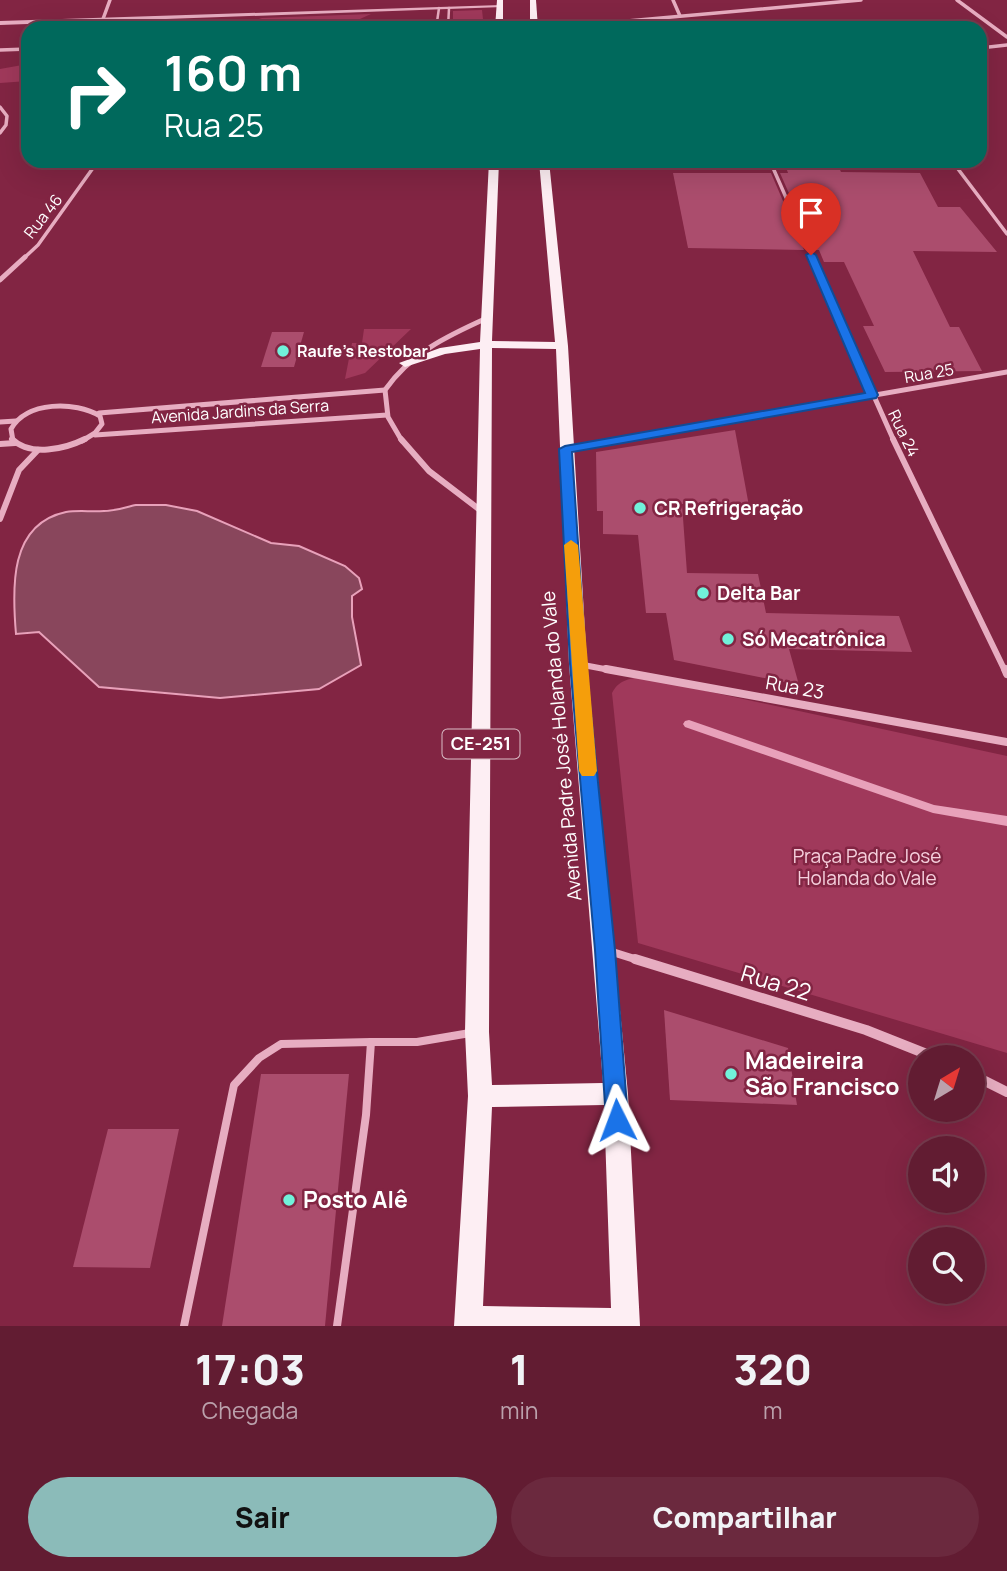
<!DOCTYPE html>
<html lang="pt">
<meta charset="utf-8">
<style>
body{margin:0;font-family:Manrope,sans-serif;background:#6b293e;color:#f1f3f6;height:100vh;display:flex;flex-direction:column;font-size:26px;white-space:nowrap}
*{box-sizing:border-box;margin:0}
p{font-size:23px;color:#bba1ac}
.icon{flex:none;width:38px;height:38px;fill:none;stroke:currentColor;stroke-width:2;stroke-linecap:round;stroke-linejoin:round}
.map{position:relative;height:1326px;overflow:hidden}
.details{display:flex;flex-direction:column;background:#621c32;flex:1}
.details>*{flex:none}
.banner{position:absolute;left:21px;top:21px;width:966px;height:147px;border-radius:21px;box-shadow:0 7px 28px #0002,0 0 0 2px #763a4d;background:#00695c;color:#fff;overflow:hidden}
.needle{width:46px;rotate:38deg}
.controls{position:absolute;left:908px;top:1045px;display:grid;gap:14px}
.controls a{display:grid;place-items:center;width:77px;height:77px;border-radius:50%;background:#621c32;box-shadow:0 7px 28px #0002,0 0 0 2px #763a4d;font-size:35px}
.pin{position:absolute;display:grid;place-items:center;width:60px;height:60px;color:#fff;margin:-72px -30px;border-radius:50% 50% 50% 0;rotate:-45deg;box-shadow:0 0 7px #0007}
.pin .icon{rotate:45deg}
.me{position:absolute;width:77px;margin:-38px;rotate:357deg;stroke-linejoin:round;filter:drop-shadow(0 0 5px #0008)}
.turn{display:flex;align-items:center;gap:24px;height:147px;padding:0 28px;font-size:32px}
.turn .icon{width:91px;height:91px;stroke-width:2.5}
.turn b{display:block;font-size:49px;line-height:60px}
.eta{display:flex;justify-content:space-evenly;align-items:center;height:119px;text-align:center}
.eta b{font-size:42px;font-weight:800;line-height:49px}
.primary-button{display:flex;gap:14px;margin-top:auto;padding:14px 28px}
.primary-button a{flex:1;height:80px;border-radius:42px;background:#8bbbb9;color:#111;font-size:28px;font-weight:800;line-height:80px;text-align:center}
.primary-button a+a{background:#6b293e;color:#f1f3f6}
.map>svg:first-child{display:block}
</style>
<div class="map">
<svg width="1007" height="1326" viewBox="0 0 1007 1326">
<rect width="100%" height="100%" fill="#822543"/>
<g fill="#a0395b">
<path d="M 482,10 L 484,28 L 453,25 L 453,11 Z"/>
<path d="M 371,14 L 340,28 L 250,28 L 246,25 L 246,23 L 262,18 Z"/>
<path d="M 28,64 L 28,81 L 0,83 L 0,69 Z"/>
<path d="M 364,329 L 411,329 L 365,373 L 345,379 L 352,343 L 362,343 Z"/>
<path d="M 641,677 L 1007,756 L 1007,1053 L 638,943 L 612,693 C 619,680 628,679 641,677 Z"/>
</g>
<path fill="#89465c" stroke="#e8a1ba" stroke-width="2" d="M 136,505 L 166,505 L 197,511 L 271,543 L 299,546 L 345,566 L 359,578 L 362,589 L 352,596 L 352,617 L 361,665 L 319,689 L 220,698 L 99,687 L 39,632 L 16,634 C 12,588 9,524 66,512 C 79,510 91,512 104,511 C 115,511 126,507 136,505 Z"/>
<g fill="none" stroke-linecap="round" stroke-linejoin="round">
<path fill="#e8a1ba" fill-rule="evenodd" d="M 689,720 L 934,805 L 1007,816 L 1007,826 L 933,813 L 685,727 L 683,724 L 685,721 Z"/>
</g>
<g fill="#ab4d6d">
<path d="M 784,161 L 836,161 L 841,172 L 920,173 L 938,207 L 960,207 L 997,252 L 913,251 L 950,327 L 959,327 L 982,371 L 885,372 L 863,326 L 874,326 L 844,262 L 824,262 L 819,250 L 814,250 L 780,173 L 788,173 Z"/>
<path d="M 673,173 L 771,173 L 804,250 L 688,248 Z"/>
<path d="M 272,332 L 304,332 L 294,367 L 261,367 Z"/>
<path d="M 735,430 L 749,506 L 682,504 L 687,573 L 758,574 L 766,613 L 899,616 L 912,652 L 789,649 L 799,685 L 674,660 L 666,613 L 646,613 L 638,535 L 603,534 L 603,511 L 597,511 L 596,452 Z"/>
<path d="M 664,1010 L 788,1048 L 797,1105 L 670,1100 Z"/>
<path d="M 261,1074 L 349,1074 L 325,1326 L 222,1326 Z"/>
<path d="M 108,1129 L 179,1129 L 150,1268 L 73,1267 Z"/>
</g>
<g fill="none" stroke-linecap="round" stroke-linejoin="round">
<g stroke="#e7adc1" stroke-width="2.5">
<path d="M 439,8 L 437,22 L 440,28"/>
<path d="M 448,28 L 449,8"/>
</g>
<g stroke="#e7adc1" stroke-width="8">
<path d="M 184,1326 L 234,1085 L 259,1058 L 281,1044 L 371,1042"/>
<path d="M 337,1326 L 366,1115 L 371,1042 L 417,1042 L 470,1033"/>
</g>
<g stroke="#e7adc1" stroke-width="3.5">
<path d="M 673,0 L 680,16"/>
<path d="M 957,0 L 1007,37"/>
<path d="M 103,19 L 110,0"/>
<path d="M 549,28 L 861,0"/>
<path d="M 980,48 L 1007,45"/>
<path d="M 0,50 L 28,49"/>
<path d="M 0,107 L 7,116 L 6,125 L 0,133"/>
<path d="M 770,161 L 813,259"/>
<path d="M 952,161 L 1007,234"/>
<path d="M 23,259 L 38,245 L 98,161"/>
</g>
<g stroke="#e7adc1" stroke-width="5">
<path d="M 812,257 L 894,441"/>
<path d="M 0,280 L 25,257"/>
<path d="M 99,413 L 385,390"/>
<path d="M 0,422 L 16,421"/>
<path d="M 95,435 L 387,415"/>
<path d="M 13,441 L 11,429 C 27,401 75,401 100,416 L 102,424 L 95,433 L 82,441"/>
<path d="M 402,441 L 388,417 L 385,390 C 411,353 447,336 487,318"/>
<path d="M 611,441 L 1007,372"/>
</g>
<g stroke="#e7adc1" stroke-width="6">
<path d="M 12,439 C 30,457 65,449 85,439"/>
<path d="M 401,439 L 429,471 L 484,513"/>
<path d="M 893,439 L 1005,671"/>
<path d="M 0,444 L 15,443"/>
<path d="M 566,449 L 621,439"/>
<path d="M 0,519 L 19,470 L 38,450"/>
<path d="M 578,664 L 615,671"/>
</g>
<g stroke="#e7adc1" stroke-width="8">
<path d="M 606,669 L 1007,742"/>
<path d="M 1005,669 L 1007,674"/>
<path d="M 606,950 L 641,961"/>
</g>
<g stroke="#e7adc1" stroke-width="10">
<path d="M 635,959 L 866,1030 L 934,1057"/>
<path d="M 973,1075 L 1007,1092"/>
</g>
<path fill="#e7adc1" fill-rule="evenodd" d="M 501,5 L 503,7 L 0,25 L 0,21 Z"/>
<g fill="#fdeef3" fill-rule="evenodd">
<path d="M 497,0 L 503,0 L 503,28 L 495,28 Z"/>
<path d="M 530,0 L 536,0 L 538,28 L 530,28 Z"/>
<path d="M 489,161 L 499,161 L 492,341 L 555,342 L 539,161 L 549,161 L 568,346 L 587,664 L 628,1094 L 640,1326 L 454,1326 L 468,1096 L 465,1032 L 480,349 L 445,354 L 405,367 L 399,363 L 440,348 L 480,342 ZM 492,348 L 556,349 L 569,664 L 603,1083 L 492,1085 L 489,1032 ZM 604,1105 L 611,1308 L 483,1306 L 492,1107 Z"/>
</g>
</g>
<path fill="#1a73e8" stroke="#114b97" stroke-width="2" d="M 811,252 L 816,255 L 878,395 L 876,398 L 572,452 L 586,664 L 615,950 L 628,1120 L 625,1127 L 617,1130 L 609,1127 L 606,1120 L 595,950 L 570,664 L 559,449 L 565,446 L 865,393 L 806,255 Z"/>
<path fill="#f59e0b" d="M 571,540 L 578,545 L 597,771 L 594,776 L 582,776 L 579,771 L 564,545 Z"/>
<g fill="#71f1da" stroke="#822543" stroke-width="2.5">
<circle cx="283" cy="351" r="7"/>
<circle cx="640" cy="508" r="7"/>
<circle cx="703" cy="593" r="7"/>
<circle cx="728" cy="639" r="7"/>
<circle cx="731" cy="1074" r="7"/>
<circle cx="289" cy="1200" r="7"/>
</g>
<g text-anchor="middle" stroke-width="5" stroke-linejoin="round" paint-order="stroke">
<g font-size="16" fill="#fff" stroke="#822543">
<text transform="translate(43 216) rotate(-52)" y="6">Rua 46</text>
<text transform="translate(929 373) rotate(-10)" y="6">Rua 25</text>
<text transform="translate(240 411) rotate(-4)" y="6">Avenida Jardins da Serra</text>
<text transform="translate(904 433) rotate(64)" y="6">Rua 24</text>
</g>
<g font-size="16" font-weight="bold" fill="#fff" stroke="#822543" text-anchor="start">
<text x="297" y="357">Raufe's Restobar</text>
</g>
<rect fill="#822543" stroke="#dabec7" stroke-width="2" x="442.5" y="729.5" width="77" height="29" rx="5"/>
<g font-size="18" font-weight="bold" fill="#fff">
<text x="481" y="750">CE-251</text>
</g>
<g font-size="19" font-weight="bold" fill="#fff" stroke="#822543" text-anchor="start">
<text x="654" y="515">CR Refrigeração</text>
<text x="717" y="600">Delta Bar</text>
<text x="742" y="646">Só Mecatrônica</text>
</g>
<g font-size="19" fill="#fff" stroke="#822543">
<text transform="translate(795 687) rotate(10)" y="7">Rua 23</text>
<text transform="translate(561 746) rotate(-95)" y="7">Avenida Padre José Holanda do Vale</text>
</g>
<g font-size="19" fill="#f6d0dd" stroke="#822543">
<text x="867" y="863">Praça Padre José<tspan x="867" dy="22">Holanda do Vale</tspan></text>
</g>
<g font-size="23" fill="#fff" stroke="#822543">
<text transform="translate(776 983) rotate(17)" y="8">Rua 22</text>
</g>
<g font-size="23" font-weight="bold" fill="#fff" stroke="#822543" text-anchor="start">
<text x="745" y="1069">Madeireira<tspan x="745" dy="26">São Francisco</tspan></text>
<text x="303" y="1208">Posto Alê</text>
</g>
</g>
</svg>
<div class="controls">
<a><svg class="needle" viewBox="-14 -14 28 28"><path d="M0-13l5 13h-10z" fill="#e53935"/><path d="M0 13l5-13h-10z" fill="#bba1ac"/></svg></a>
<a><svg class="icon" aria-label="sound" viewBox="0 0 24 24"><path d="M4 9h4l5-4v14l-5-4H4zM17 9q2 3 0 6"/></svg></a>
<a><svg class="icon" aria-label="search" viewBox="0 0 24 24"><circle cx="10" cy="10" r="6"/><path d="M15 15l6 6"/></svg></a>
</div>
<div class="pin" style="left:811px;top:255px;background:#d93025"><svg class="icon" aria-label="arrive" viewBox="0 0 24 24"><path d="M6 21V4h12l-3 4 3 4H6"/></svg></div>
<svg class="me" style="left:617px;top:1120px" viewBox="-20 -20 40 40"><path d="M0-17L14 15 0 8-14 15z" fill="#1a73e8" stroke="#fff" stroke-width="4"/></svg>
<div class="banner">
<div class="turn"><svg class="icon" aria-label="right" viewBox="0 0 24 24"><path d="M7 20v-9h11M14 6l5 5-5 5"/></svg><div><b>160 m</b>Rua 25</div></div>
</div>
</div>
<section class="details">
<div class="eta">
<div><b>17:03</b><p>Chegada</p></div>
<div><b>1</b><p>min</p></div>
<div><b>320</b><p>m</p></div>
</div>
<div class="primary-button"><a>Sair</a><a>Compartilhar</a></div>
</section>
